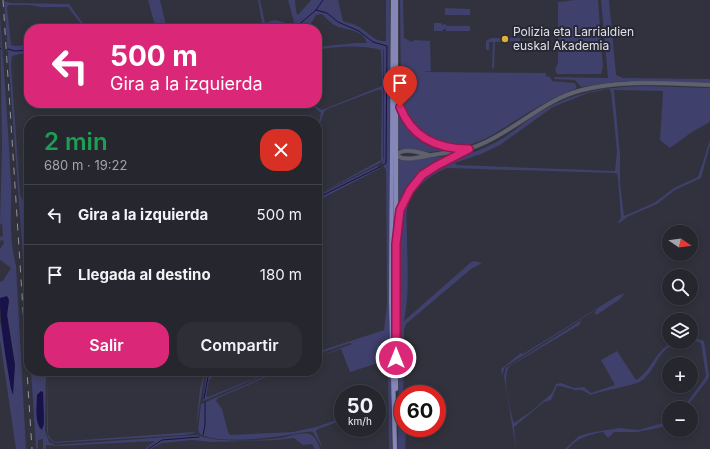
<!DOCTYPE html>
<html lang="es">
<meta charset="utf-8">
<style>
body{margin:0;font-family:Inter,sans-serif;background:#2d2e36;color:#f1f3f6;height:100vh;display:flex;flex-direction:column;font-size:15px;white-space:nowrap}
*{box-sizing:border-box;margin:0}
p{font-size:13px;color:#a3a5aa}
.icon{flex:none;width:22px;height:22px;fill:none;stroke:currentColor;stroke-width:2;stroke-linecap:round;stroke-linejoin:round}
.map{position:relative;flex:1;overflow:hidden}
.details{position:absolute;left:24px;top:116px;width:298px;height:260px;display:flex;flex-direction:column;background:#25262e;border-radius:16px;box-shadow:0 2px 10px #0003,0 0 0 1px #42434a}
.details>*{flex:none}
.hud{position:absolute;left:24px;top:24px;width:298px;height:84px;border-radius:16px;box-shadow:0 2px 10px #0003,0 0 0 1px #42434a;background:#db2777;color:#fff;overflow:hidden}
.needle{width:26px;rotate:103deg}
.buttons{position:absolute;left:662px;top:225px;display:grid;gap:8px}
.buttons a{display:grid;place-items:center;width:36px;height:36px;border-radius:50%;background:#25262e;box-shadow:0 2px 10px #0003,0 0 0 1px #42434a;font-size:20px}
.speed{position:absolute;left:334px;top:385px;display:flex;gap:8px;font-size:20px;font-weight:700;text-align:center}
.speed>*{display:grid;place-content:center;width:52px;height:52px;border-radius:50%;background:#25262e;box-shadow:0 2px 10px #0003,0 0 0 1px #42434a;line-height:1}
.speed small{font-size:10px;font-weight:400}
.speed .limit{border:6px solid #d22;background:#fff;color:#111}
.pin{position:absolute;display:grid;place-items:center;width:34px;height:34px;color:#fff;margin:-41px -17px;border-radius:50% 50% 50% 0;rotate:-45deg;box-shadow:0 0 4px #0007}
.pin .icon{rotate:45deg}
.me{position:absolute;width:44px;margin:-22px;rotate:0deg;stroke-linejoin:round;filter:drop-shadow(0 0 3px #0008)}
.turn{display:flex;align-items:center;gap:14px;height:84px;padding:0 20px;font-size:18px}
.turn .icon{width:52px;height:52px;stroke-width:2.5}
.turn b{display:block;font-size:28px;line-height:34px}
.round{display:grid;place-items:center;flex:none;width:42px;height:42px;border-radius:16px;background:#2d2e36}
.headline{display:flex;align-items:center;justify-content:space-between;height:68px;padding:0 20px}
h1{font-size:24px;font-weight:600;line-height:30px;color:#1e9e55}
.button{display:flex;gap:8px;margin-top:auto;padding:8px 20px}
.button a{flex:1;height:46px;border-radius:16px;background:#db2777;color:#fff;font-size:16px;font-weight:600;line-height:46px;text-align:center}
.button a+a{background:#2d2e36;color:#f1f3f6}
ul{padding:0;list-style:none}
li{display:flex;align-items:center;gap:12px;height:60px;padding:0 20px;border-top:1px solid #42434a}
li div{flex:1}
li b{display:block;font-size:15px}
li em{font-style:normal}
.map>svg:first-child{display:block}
</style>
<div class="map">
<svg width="710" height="449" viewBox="0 0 710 449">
<rect width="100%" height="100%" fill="#31323d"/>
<g fill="#3f406b" fill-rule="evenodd">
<path d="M 148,0 L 160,0 L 167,29 L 156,29 Z"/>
<path d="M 258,0 L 260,0 L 265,23 L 275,20 L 293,25 L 294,22 L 288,0 L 295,0 L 296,12 L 298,15 L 311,0 L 338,0 L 343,21 C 347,23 351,23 355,25 C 366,29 374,43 386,41 L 386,0 L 390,0 L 389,280 L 392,449 L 389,449 L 388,360 L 350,372 L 341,349 L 317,357 L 352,344 L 350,343 L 317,354 L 317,352 L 384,330 L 387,303 L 386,170 L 382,164 L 384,157 L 384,49 L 383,50 L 383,160 L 380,163 L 317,195 L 381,160 L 382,92 L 380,89 L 327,109 L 324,112 L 317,132 L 321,113 L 310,103 L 322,110 L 382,86 L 381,50 C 359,45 339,46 317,50 L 317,47 L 355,43 L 367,43 C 363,31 353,31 342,28 C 334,27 327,19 322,14 L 316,15 L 308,29 L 237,29 L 244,23 L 260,24 L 262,22 Z"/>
<path d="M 400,0 L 403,0 L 404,38 L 412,42 L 414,40 L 430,41 L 431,71 L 424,72 L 546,73 L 546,76 L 550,77 L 552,81 L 575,83 L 577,88 C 556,96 537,107 518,119 C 503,128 488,139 472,144 C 439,153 411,133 401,103 Z"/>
<path d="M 575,0 L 598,0 L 603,67 L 601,74 L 557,74 L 555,70 L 558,63 L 558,2 Z"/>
<path d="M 601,0 L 609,0 L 616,75 L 623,78 L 710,79 L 710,83 L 623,81 L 581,87 L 575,80 L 555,79 L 554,77 L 608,78 Z"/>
<path d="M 4,1 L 11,3 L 69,4 L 87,29 L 85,29 L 68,7 L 40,7 L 29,5 L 9,5 L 7,7 L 11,45 L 15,46 L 29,45 L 29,52 L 12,56 L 11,64 L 20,194 L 24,203 L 27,267 L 29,267 L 29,270 L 23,269 L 23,257 Z"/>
<path d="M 445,8 L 470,9 L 470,15 L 445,15 Z"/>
<path d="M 0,15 C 4,71 8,127 11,183 C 12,210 8,238 16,265 L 26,449 L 16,449 L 0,340 L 0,322 L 6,347 L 11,389 L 15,365 L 7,315 L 9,300 L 0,298 L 0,282 L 3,281 L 11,268 L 0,260 L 0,249 L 4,243 L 3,240 L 0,241 L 0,237 L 3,236 L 2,223 L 0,225 L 2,146 Z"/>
<path d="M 434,23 L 441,23 L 442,25 L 445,24 L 447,26 L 470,26 L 470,31 L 446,31 L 446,29 L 443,29 L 443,31 L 434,31 Z"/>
<path d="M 491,38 L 520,38 L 520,41 L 495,42 L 494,68 L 492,69 L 493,42 L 489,42 L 489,50 L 486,50 L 486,41 Z"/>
<path d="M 645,86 L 710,88 L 710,122 L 692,132 L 670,148 L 660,140 L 663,91 L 614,90 L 620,155 L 620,183 L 624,216 L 654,203 L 674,188 L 698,177 L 710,140 L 710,145 L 701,178 L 675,190 L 657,204 L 629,216 L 619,223 L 617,223 L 621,218 L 618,178 L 617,174 L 614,173 L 447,168 C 429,175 411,190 407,209 C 406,217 407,226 407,234 C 407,262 410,293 404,321 L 470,263 L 474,261 L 482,263 L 471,269 L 406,324 L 404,329 L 403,428 L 406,433 L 405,449 L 398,449 L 400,224 C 409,163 454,165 498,141 C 511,134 523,123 535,115 C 572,92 603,87 645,86 ZM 609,89 L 611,92 L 617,151 L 615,171 L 457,165 L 455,163 L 481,154 L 500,145 L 553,107 L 588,93 Z"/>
<path d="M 398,107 C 406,125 418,141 437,147 C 442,148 447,148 452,150 L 429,152 L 398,149 Z"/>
<path d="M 450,156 C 447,158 443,160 439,161 C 418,172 407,190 398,211 L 398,160 Z"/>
<path d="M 377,166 L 381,168 L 317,201 L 317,196 Z"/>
<path d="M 625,293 L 619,300 L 596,315 L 595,313 L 597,309 L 505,367 L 502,375 L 513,449 L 501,369 L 521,353 L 523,354 L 617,296 Z"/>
<path d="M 582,320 L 579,325 L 510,366 C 501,376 510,410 514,423 L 533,410 L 552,393 L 556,384 L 561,383 L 574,388 L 584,387 L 591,393 L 615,385 L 601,360 L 617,351 L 636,380 C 654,370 657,342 680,342 C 655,351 660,363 644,379 C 637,386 603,390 591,395 L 582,390 L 575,390 L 560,386 L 557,386 L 551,400 L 544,402 L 514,427 L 516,449 L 504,376 L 506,368 Z"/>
<path d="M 691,337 L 704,341 L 709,376 L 708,379 L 686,408 L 683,408 L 705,378 L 706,375 L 701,343 L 691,340 Z"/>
<path d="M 31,371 L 46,371 L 45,431 L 49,442 L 55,445 L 197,435 C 218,443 257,441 280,438 C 288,437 302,431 310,434 C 316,437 318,443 320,449 L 315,449 L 312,444 L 303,445 L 294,438 L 276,440 L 212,442 L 192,440 L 162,443 L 150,449 L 145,449 L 155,441 L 59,446 L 46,445 L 46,449 L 43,449 L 43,439 L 38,440 L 38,448 L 36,449 ZM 43,392 L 44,427 L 39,427 L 37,395 Z"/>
<path d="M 48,371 L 48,433 L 49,437 L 54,442 L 194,432 L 196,429 L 200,389 L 205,371 L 196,429 L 194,433 L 185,435 L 54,443 L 48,438 L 47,430 Z"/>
<path d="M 207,371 L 214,371 L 215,375 L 209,380 L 206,396 L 208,397 L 273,371 L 203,401 Z"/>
<path d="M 278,371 L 280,371 L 218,398 L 216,401 L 222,409 L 228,432 L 230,435 L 293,432 L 316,427 L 343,418 L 343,420 L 318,429 L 316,431 L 323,449 L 313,432 C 304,431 297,434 288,435 C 269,438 216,444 200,434 L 198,430 L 201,404 Z"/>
<path d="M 669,421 L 668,426 L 637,432 L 614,432 L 608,438 L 603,432 C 589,435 578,437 568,449 L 565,449 L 579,436 L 589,433 L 619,428 L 639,430 Z"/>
</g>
<g fill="#181249">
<path d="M 7,296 L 9,300 L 7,315 L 15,365 L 13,395 L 11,389 C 6,359 0,328 0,298 Z"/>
<path d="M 41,391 L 43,392 L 44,422 L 42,430 C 34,423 37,405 37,395 Z"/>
</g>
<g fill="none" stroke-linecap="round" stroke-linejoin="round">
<g stroke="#181249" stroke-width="1">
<path d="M 316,10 L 327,13 L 338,22 L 359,31 L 373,42 L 387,46 L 386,163 L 383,165"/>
<path d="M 246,29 L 260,25 L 296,27 L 316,10 L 323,0"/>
<path d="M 0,48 L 1,49"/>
<path d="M 8,49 L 15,51 L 29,50"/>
<path d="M 317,198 L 380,167"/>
<path d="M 204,399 L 209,371"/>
<path d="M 203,435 L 205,425 L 205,402"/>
<path d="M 148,449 L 162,440 L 199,437"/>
</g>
<defs>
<g id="secondary">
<path d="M 398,90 C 402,130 425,147 464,149"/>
<path d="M 395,154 C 402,162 418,157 427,156 C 448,152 467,152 486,142 C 520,126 546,99 582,90 C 624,79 668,84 710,85"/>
<path d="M 396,156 C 402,146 420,153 429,155"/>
<path d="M 397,227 C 402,186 426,170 461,153"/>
</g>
<g id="primary">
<path d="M 393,0 L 391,300 L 395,449"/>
<path d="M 396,389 L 396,0"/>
</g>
</defs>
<use href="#secondary" stroke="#50515b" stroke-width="4.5"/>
<use href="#primary" stroke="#50515b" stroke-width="5"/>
<use href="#secondary" stroke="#60616e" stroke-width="3.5"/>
<use href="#primary" stroke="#8487b8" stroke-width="4"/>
<path stroke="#93949d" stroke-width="1" stroke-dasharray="7 7" stroke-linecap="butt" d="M 3,0 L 32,449"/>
</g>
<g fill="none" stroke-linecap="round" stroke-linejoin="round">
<defs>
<path id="route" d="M 396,358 L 396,244 L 400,210 L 410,190 L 422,175 L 436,166 L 469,149 C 438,149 412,138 400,107"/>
</defs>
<use href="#route" stroke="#8e194d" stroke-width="10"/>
<use href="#route" stroke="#db2777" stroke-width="7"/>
</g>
<circle fill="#ddb133" stroke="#272833" stroke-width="1.5" cx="505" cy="39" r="4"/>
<g text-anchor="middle" stroke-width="4" stroke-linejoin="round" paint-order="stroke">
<g font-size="12" fill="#dfe0e8" stroke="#272833" text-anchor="start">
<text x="513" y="36">Polizia eta Larrialdien<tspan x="513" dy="14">euskal Akademia</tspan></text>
</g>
</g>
</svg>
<div class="buttons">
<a><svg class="needle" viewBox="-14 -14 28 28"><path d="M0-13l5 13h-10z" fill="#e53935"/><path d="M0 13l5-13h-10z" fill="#a3a5aa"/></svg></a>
<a><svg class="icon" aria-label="search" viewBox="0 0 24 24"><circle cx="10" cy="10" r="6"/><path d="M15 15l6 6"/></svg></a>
<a><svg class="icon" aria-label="layers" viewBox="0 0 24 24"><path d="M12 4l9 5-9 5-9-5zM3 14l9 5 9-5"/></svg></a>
<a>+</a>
<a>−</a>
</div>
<div class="speed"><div>50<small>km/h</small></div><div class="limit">60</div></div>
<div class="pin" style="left:400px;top:107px;background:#d93025"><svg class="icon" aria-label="arrive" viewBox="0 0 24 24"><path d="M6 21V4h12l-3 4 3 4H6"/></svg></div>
<svg class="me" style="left:396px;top:358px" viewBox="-20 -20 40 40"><circle r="17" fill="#db2777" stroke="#fff" stroke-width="3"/><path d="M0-11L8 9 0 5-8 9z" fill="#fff"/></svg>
<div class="hud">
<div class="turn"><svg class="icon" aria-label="left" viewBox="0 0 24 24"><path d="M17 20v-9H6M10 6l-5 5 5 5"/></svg><div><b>500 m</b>Gira a la izquierda</div></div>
</div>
<section class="details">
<div class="headline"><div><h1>2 min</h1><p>680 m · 19:22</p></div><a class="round" style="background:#d93025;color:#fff"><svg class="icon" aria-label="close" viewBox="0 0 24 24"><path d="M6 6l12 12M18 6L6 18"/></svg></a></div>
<ul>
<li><svg class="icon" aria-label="left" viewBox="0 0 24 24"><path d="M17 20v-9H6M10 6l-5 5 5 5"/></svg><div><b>Gira a la izquierda</b></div><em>500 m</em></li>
<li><svg class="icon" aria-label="arrive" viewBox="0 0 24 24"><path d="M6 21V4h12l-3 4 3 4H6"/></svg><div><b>Llegada al destino</b></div><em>180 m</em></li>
</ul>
<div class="button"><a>Salir</a><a>Compartir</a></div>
</section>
</div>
